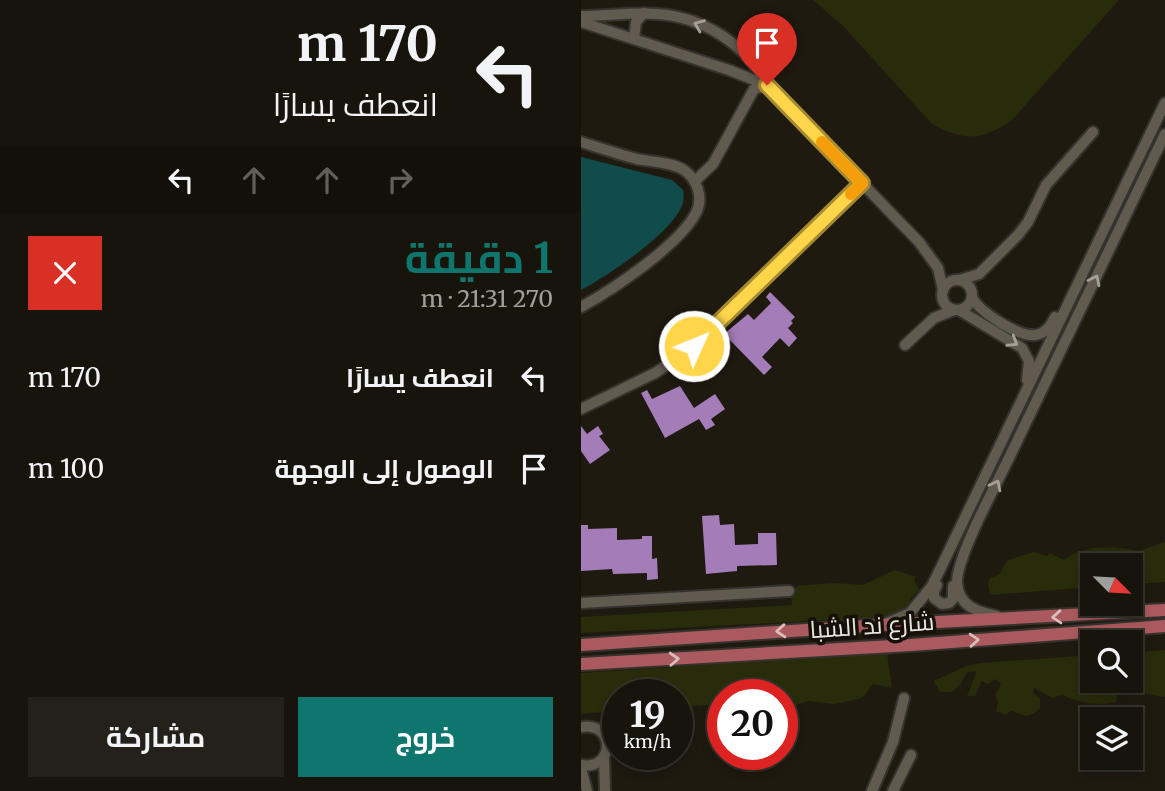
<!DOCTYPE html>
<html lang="ar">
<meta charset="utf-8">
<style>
body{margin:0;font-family:Merriweather,Cairo,serif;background:#24211a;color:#f1f3f6;direction:rtl;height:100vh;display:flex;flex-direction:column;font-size:26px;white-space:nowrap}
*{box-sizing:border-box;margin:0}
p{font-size:23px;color:#9e9e9d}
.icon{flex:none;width:38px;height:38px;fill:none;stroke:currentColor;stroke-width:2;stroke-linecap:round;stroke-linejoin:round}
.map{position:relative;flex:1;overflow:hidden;direction:ltr}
.sheet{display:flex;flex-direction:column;background:#17140c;width:581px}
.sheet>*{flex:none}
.banner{background:#17140c;color:#f1f3f6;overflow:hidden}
.needle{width:46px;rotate:114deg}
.fabs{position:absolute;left:499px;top:553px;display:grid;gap:14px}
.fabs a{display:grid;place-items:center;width:63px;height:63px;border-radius:0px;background:#17140c;box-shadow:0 4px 10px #0003,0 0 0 2px #36332d;font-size:35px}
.speed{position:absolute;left:21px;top:679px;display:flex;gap:14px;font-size:35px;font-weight:700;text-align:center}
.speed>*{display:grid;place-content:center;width:91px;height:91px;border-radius:50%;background:#17140c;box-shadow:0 4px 10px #0003,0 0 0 2px #36332d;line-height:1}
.speed small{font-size:18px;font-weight:400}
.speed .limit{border:10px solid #d22;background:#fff;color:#111}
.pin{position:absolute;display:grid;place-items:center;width:60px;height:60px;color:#fff;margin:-72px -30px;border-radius:50% 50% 50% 0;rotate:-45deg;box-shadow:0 0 7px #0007}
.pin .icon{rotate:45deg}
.me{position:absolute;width:77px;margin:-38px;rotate:46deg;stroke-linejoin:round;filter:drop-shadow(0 0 5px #0008)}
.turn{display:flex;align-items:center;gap:24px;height:147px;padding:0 28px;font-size:32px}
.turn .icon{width:91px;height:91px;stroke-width:2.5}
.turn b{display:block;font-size:49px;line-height:60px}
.lanes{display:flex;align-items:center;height:66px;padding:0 28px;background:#0003;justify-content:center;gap:35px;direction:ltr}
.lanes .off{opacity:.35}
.round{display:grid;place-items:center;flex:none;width:74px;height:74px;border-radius:0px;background:#24211a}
.summary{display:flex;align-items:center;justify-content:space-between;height:119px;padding:0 28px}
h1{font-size:42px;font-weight:700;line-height:52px;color:#0f766e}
.primary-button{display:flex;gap:14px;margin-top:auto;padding:14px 28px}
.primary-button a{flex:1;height:80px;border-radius:0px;background:#0f766e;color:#fff;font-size:28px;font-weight:700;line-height:80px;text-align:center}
.primary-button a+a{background:#24211a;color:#f1f3f6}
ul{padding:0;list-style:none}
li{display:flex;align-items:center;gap:21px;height:91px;padding:0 28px}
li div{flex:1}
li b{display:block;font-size:26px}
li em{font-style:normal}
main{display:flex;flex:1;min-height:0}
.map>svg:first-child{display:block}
</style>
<main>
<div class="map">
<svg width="584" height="791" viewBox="0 0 584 791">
<rect width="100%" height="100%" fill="#1f1a10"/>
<g fill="#282c0b">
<path d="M 232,0 L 538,0 L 430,121 C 400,141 382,141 351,124 L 263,27 Z"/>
<path d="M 584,542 L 584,582 L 550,584 L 550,565 L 511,565 L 511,587 L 409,595 L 407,584 L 409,578 L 418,575 L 427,560 L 453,552 L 466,556 L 469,553 L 483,560 L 492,554 L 512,548 L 534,547 L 558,551 Z"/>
<path d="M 314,570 L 335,577 L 333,580 L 338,590 L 330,598 L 327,609 L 306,617 L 0,633 L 0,617 L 211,605 L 210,597 L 216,586 L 253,583 L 282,585 Z"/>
<path d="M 584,650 L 584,697 C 550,693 549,684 550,653 Z"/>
<path d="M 306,653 L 311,688 L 292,684 L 283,696 L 278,699 L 253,704 L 227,701 L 201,710 L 201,695 L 142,695 L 142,704 L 96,707 L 96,695 L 37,695 L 37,711 L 0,714 L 0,673 Z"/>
<path d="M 511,655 L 511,681 L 539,681 L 535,702 C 517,706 498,703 481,695 L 471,698 L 453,688 L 452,693 L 459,699 L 459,708 C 448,719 443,717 430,710 L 425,715 L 415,711 L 417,703 L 414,695 L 420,684 L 414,679 L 407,684 L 401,681 L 394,696 L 386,696 L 396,671 L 386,672 L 379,685 L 371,692 L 359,692 L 353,681 L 383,667 L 399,663 Z"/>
</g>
<path fill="#114c4c" d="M 0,157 L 91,180 L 102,190 C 103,195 103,200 101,206 C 88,235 28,275 0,290 Z"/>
<g fill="#a37cb8">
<path d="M 189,292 L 214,317 L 210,321 L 212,323 L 207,328 L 216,338 L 208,347 L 199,338 L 181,357 L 191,367 L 183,375 L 143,334 L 167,314 L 173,320 L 190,303 L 185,297 Z"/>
<path d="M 99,386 L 113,408 L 134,394 L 144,409 L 130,419 L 134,425 L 125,430 L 118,419 L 84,438 L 60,393 L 66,390 L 71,399 Z"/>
<path d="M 0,426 L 6,434 L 17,426 L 22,434 L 18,436 L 29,450 L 9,464 L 0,451 Z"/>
<path d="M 138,515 L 139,525 L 153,524 L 154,545 L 177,544 L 177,533 L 195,533 L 196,565 L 156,566 L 156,571 L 125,574 L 121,516 Z"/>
<path d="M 0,525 L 7,525 L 7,529 L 36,528 L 36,540 L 61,539 L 61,536 L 71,536 L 71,559 L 76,558 L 77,579 L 66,580 L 66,573 L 32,574 L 31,569 L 0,571 Z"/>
</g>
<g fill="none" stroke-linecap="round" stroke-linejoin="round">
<defs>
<g id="minor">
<path d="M 0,16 C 25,16 51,12 76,14 C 122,17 165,44 186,85 L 338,242 L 357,268 L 362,290"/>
<path d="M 0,22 L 148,70 L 186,85"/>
<path d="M 53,39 L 55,22 L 63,13"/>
<path d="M 0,142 C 19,148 37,154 56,159 C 71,162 90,162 103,170 C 116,179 123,198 115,213 C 98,245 33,289 0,307"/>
<path d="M 114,181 L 132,164 L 173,89 L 186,85"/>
<circle cx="376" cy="295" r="15"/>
<path d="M 378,280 L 398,274 L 437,235 L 447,222 L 465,185 L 512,132"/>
<path d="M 391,297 C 398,312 438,337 454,335 C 464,334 470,326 474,317"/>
<path d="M 378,310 L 441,348 L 448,361 L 446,380"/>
<path d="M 324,345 L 353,318 L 373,310"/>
<path d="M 0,409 L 74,373 L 100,356 L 281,183"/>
<path d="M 356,585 L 353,591 L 353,598 L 361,604 L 368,603 L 372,599 L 372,586"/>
<path d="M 0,603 L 208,591"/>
<path d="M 416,616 C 396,612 377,606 376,582 C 376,556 415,485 427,460 C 480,351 532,242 584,134"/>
<path d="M 308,622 L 329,613 L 351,586 L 584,103"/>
<path d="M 0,727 C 35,721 34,771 0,765"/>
<path d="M 23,756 L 24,791"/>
<path d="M 0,768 L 6,791"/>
<path d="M 291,791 L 312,742 L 323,698"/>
<path d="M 312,791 L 330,755"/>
</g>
<g id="major">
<path d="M 0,645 L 299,625 L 584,610"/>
<path d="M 0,664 L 330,645 L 584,626"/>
</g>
</defs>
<use href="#minor" stroke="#36322e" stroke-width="14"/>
<use href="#major" stroke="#36322e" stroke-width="16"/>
<use href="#minor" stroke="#605a4f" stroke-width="10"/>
<use href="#major" stroke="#aa5a5e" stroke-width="12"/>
</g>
<defs><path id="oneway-chevron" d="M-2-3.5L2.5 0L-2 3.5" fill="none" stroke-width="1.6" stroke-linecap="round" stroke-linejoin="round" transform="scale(1.75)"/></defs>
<g stroke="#a6a098">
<use href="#oneway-chevron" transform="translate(118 25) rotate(-158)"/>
<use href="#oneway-chevron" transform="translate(514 280) rotate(-64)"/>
<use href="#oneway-chevron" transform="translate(432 342) rotate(31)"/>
<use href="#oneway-chevron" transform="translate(415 485) rotate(-63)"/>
</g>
<g stroke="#d8bdba">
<use href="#oneway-chevron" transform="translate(476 617) rotate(176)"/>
<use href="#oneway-chevron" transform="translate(200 631) rotate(176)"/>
<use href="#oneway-chevron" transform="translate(393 640) rotate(-4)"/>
<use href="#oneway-chevron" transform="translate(93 659) rotate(-3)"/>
</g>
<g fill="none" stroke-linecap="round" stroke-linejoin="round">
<defs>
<path id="route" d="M 113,346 L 281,183 L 186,85"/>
</defs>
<use href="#route" stroke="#a68a30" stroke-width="18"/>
<use href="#route" stroke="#ffd54a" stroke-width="12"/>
<path stroke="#f59e0b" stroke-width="12" d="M 241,142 L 281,183 L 270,194"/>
</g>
<g text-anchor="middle" stroke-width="7" stroke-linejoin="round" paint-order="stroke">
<g font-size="24" fill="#ebe7e1" stroke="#161108">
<text transform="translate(291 626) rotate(-4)" y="8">شارع ند الشبا</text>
</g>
</g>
</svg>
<div class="fabs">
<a><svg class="needle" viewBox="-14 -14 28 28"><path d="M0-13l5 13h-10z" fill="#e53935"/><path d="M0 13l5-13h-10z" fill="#9e9e9d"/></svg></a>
<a><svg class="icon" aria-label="search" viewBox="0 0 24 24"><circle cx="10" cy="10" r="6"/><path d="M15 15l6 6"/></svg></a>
<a><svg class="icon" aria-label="layers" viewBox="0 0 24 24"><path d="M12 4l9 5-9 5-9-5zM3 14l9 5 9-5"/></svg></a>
</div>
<div class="speed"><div>19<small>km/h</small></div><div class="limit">20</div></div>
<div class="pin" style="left:186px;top:85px;background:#d93025"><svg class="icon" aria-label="arrive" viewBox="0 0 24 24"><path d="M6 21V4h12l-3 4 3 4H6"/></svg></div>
<svg class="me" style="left:113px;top:346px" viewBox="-20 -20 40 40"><circle r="17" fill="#ffd54a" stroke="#fff" stroke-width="3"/><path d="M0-11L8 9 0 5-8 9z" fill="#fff"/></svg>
</div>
<section class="sheet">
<div class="banner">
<div class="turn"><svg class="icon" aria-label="left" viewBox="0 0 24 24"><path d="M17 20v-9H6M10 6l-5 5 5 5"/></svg><div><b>170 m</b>انعطف يسارًا</div></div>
<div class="lanes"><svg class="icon" aria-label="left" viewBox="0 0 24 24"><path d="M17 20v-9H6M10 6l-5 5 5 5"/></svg><svg class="icon off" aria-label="ahead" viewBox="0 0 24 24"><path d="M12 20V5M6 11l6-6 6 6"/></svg><svg class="icon off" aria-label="ahead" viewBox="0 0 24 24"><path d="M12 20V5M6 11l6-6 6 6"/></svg><svg class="icon off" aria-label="right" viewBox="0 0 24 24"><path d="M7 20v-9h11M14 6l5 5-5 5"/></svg></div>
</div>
<div class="summary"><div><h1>1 دقيقة</h1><p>270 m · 21:31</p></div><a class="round" style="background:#d93025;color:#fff"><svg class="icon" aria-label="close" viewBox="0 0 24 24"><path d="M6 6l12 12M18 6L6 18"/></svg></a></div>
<ul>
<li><svg class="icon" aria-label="left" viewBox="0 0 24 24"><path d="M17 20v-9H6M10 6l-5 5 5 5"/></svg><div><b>انعطف يسارًا</b></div><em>170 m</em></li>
<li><svg class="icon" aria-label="arrive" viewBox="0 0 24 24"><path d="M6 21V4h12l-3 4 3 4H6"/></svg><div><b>الوصول إلى الوجهة</b></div><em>100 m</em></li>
</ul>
<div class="primary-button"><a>خروج</a><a>مشاركة</a></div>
</section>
</main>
